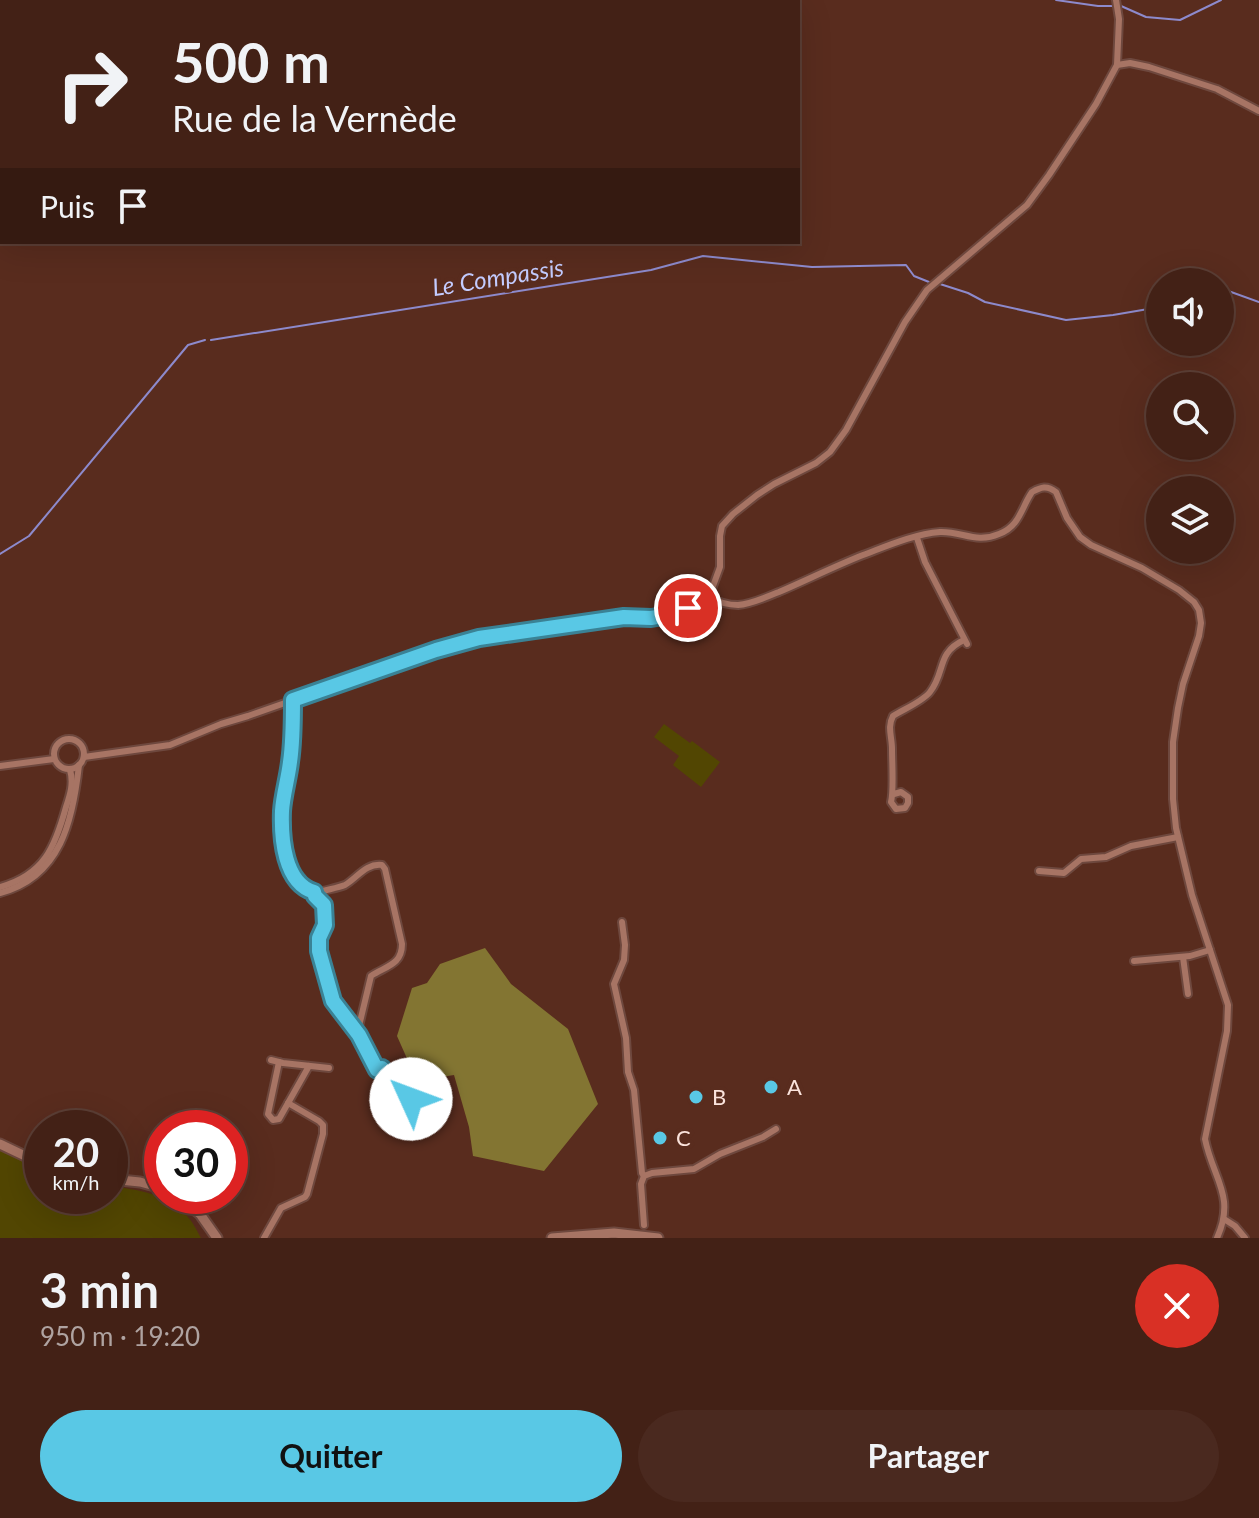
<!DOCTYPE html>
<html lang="fr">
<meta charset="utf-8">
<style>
body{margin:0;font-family:Lato,sans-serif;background:#4a291f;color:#f1f3f6;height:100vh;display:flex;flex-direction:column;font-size:30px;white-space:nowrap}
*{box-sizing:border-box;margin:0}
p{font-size:26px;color:#afa3a1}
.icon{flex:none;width:44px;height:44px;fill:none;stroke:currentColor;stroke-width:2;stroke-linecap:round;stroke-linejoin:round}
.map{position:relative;height:1238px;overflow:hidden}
.sheet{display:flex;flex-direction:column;background:#432116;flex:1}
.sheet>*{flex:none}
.banner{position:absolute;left:0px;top:0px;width:800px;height:244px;box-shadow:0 8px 32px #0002,0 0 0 2px #5b3e35;background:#432116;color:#f1f3f6;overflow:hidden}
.controls{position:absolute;left:1146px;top:268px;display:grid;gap:16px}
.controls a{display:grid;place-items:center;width:88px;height:88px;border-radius:50%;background:#432116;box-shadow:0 8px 32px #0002,0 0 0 2px #5b3e35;font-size:40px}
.speed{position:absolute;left:24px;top:1110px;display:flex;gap:16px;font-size:40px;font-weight:700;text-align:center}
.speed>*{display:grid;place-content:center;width:104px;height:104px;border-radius:50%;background:#432116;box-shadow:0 8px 32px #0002,0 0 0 2px #5b3e35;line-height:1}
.speed small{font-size:20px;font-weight:400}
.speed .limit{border:12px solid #d22;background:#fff;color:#111}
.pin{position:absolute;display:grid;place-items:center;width:68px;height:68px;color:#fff;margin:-34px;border:4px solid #fff;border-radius:50%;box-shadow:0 2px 8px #0007}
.me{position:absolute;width:88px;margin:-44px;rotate:313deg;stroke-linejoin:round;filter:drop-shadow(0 0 6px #0008)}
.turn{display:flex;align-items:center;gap:28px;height:168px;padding:0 40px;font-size:36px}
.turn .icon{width:104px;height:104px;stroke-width:2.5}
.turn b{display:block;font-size:56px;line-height:68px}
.then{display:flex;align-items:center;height:76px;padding:0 40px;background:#0003;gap:16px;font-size:30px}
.round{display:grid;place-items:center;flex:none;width:84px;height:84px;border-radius:42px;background:#4a291f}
.head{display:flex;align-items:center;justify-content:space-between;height:136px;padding:0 40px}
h1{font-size:48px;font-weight:700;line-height:60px}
.cta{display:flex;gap:16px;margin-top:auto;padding:16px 40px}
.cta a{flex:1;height:92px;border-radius:48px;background:#59c8e5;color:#111;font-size:32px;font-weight:700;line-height:92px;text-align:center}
.cta a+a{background:#4a291f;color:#f1f3f6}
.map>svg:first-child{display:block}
</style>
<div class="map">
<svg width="1259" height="1238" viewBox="0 0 1259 1238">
<rect width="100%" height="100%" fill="#592c1e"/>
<g fill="#524602">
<path d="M 664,724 L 690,743 L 692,741 L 720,762 L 701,787 L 673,765 L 679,756 L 654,737 Z"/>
<path d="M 0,1148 L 42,1171 L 42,1196 L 110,1196 L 110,1186 C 138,1190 167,1193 187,1216 C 193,1222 197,1231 201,1238 L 0,1238 Z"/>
</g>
<path fill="#837532" d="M 485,948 L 511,984 L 568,1029 L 598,1104 L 544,1171 L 473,1156 L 469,1127 L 454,1075 L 417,1081 L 397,1036 L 412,988 L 427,983 L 440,964 Z"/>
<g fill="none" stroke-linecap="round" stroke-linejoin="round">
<g stroke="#8d8acc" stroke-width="2">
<path d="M 1056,0 L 1098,6 L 1114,6"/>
<path d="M 733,2 L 739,0"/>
<path d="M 1121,6 L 1146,17 L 1180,20 L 1221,0"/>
<path d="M 0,161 L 2,161"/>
<path d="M 940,284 L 968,293 L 985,302 L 1066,320 L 1113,315 L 1160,307"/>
<path d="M 1220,288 L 1259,302"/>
<path d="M 211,340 L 651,270 L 703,256 L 812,267 L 906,265 L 914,276 L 929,282"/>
<path d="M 0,554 L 29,536 L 188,345 L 205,340"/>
</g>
<defs>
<g id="street">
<path d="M 1117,65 L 1130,63 L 1149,67 L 1217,89 L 1259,111"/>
<path d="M 917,538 L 925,562 L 967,644"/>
<path d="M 709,597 C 718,602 728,605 738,605 C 752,604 766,597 779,592 C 807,580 835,566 863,555 C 887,546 914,534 940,532 C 962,531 976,544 999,534 C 1020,526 1021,508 1032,492 C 1041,487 1047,485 1056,492 L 1067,518 L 1080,537 L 1091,545 L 1142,568 L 1179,590 L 1194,602 L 1199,610 L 1201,623 L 1199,636 L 1183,684 L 1178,708 L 1173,742 L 1173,799 L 1176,828 L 1192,895 L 1228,1005 L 1227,1031 L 1205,1139 C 1213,1179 1236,1196 1217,1238"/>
<path d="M 293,700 C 293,721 293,742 290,762 C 285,801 271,850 299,883 C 304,888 308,892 315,892 C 320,892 340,887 345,885 C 357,878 366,863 382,865 L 385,869 L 402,944 C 402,965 386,966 371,976 L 359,1026 L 355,1029 L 333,1001 L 321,958 L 319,938 L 325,925 L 324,905 L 315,896 L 314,892"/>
<circle cx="69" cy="754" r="15"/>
<path d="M 84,757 L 170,745 L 221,724 L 248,716 L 436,650 L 479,638 L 624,617 L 651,618 L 669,615 L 704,601 L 709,597 L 720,567 L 720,536 L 722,526 L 733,514 L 757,495 L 774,484 L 816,463 L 830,452 L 846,430 L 905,322 L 927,290 L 1027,205 L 1049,175 L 1096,104 L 1117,65 L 1119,19 L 1116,0"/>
<path d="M 0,766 L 54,759"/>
<path d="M 894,794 L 901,792 L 908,797 L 908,803 L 905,808 L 896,809 L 891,802 C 894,790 892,764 892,749 C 892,737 887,727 893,716 C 904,709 922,702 930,692 C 946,672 936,653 964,640"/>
<path d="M 1039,871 L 1064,873 L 1081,859 L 1106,857 L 1131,846 L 1178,837"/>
<path d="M 0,887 C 44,875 55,847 66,807 C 70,795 74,783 70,770"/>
<path d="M 0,893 C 61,877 73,820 79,765"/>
<path d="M 622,922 L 625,945 L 624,960 L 614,984 L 626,1038 L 628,1072 L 634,1090 L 642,1173 L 644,1176"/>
<path d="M 1183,957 L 1188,994"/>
<path d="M 1134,961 L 1190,956 L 1210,950"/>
<path d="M 355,1029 L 377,1070 L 382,1068 C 389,1083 393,1096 411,1099"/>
<path d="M 271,1060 L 283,1063 L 329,1068"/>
<path d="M 279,1062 L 268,1114 L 273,1120 L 279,1119 L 309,1066"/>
<path d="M 1224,1219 L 1235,1226 L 1245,1238"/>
<path d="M 644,1225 L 641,1184 L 644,1176 L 652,1173 L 694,1169 L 720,1154 L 763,1137 L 776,1129"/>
<path d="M 264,1238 L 281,1208 L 305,1197 L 307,1194 L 323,1134 L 323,1125 L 319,1121 L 288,1103"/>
</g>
<g id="secondary">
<path d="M 0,1144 L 42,1164"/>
<path d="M 110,1179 L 140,1182 L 162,1188"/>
<path d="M 178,1196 L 200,1214 L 217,1238"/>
<path d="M 552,1238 L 614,1233 L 658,1238"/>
</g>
</defs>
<use href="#street" stroke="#6e483e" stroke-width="10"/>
<use href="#secondary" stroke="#6e483e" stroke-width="13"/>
<use href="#street" stroke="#a77464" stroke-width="6"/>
<use href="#secondary" stroke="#a77464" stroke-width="9"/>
</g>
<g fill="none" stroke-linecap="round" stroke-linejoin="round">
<defs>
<path id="route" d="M 411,1099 C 393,1096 389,1083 382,1068 L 377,1070 L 359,1035 L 333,1001 L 319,951 L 319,938 L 325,925 L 324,905 L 315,896 L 314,892 C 284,883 281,838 282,811 C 283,795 288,779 290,762 C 293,742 293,721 293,700 L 436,650 L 479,638 L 624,617 L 651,618 L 669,615 L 688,608"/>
</defs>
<use href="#route" stroke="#3a8295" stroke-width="20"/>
<use href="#route" stroke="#59c8e5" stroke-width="14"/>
</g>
<g fill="#59c8e5" stroke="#592c1e" stroke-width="3">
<circle cx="771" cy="1087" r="8"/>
<circle cx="696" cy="1097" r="8"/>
<circle cx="660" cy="1138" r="8"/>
</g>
<g text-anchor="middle" stroke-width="8" stroke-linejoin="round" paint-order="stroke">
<g font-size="22" fill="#fbe3dc" stroke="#592c1e" text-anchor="start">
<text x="787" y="1095">A</text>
<text x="712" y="1105">B</text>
<text x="676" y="1146">C</text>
</g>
<g font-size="24" font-style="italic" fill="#c4ccff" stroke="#592c1e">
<text transform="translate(498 278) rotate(-9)" y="8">Le Compassis</text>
</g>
</g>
</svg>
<div class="controls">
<a><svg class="icon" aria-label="sound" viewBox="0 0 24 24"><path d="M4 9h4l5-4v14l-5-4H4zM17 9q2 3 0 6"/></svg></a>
<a><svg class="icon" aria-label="search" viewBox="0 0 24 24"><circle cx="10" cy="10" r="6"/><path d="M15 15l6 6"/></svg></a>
<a><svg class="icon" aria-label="layers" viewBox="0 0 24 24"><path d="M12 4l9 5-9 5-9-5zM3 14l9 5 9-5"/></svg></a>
</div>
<div class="speed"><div>20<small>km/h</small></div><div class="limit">30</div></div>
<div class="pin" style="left:688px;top:608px;background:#d93025"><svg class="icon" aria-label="arrive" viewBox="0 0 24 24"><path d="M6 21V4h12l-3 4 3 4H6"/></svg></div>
<svg class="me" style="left:411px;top:1099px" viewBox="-20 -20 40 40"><circle r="19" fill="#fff"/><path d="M0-13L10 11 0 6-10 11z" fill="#59c8e5"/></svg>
<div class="banner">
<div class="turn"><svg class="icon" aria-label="right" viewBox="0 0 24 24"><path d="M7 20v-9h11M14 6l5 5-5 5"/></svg><div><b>500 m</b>Rue de la Vernède</div></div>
<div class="then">Puis<svg class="icon" aria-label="arrive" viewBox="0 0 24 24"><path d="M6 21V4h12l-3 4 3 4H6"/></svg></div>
</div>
</div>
<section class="sheet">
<div class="head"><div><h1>3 min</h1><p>950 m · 19:20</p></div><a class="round" style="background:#d93025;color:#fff"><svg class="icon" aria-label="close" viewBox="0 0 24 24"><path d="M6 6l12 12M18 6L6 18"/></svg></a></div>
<div class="cta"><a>Quitter</a><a>Partager</a></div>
</section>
